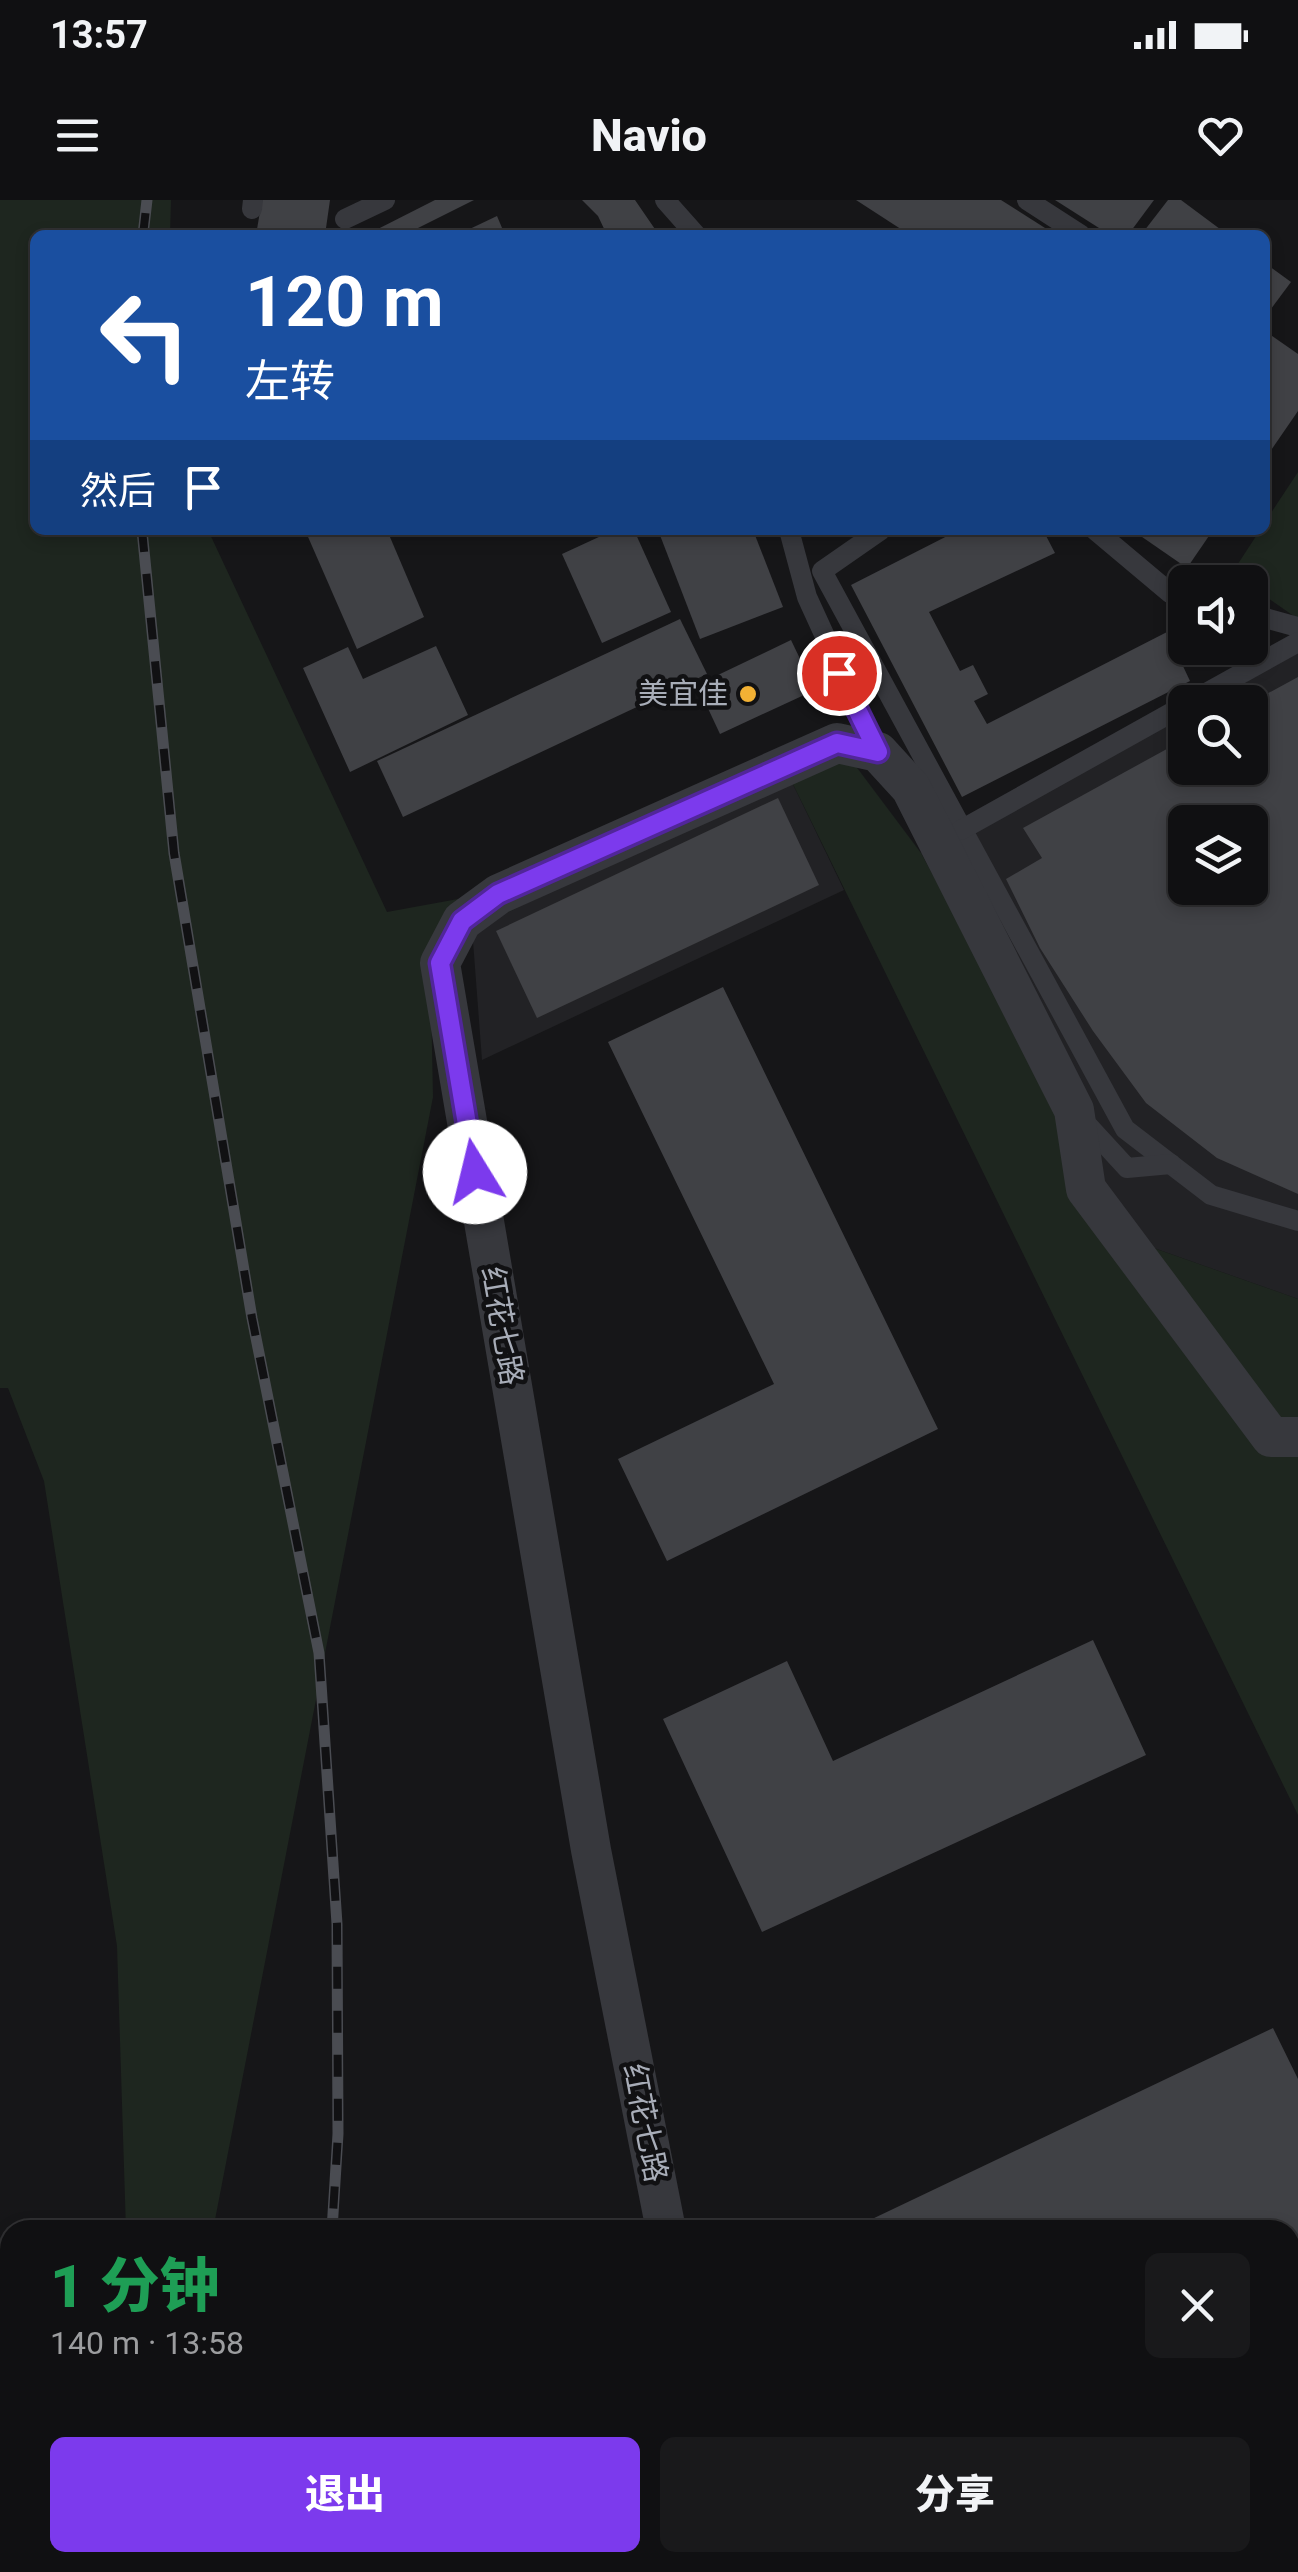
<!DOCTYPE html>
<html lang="zh">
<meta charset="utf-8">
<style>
body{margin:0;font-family:Roboto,"Noto Sans SC",sans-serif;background:#19191b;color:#f1f3f6;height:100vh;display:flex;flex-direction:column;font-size:38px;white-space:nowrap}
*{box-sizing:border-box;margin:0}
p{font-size:32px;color:#9c9d9f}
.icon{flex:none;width:55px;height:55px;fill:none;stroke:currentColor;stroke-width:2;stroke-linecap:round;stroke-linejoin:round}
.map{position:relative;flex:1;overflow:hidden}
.sheet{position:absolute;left:0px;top:2020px;width:1300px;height:352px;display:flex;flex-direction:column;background:#101012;border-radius:30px 30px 0 0;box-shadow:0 5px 15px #0003,0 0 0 2px #303032}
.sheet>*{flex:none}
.hud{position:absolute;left:30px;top:30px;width:1240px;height:305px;border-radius:15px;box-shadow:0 5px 15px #0003,0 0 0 2px #303032;background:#1a4fa0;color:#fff;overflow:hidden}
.tools{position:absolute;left:1168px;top:365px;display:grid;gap:20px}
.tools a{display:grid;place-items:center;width:100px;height:100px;border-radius:15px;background:#101012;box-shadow:0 5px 15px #0003,0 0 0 2px #303032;font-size:50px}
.pin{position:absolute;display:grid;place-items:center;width:85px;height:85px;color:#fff;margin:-42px;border:5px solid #fff;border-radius:50%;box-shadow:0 2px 10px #0007}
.me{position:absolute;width:110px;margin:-55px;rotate:351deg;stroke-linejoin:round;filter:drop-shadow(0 0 8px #0008)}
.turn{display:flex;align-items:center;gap:35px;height:210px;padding:0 50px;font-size:45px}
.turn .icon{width:130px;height:130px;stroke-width:2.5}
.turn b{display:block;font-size:70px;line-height:85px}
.then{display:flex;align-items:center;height:95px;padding:0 50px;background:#0003;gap:20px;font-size:38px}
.round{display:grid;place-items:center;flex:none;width:105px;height:105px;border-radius:15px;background:#19191b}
.overview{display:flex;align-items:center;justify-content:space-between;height:170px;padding:0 50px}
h1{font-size:60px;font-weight:800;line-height:75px;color:#1e9e55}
.button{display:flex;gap:20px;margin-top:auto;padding:20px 50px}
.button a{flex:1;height:115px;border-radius:15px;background:#7c3aed;color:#fff;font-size:40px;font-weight:800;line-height:115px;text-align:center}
.button a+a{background:#19191b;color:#f1f3f6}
.status{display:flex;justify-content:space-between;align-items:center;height:70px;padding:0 50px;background:#101012;direction:ltr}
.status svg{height:28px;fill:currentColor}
header{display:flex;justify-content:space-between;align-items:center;height:130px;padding:0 50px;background:#101012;font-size:45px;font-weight:800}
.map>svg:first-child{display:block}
</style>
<div class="status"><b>13:57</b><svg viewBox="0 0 49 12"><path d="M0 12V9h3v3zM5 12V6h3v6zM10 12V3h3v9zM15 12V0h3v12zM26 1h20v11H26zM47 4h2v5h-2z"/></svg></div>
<header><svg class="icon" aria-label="menu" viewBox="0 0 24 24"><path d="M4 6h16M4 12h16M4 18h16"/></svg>Navio<svg class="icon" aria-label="heart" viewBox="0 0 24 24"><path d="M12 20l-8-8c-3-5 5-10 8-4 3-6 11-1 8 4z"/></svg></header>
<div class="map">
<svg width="1298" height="2372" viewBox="0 0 1298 2372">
<rect width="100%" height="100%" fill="#161618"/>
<g fill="#222225" fill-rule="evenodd">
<path d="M 1298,442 L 1298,1099 L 1131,1040 L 921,653 L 1185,505 L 1185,568 L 1250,568 L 1250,502 L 1190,502 ZM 1185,622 L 1250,622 L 1250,688 L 1185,688 Z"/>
<path d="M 789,576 L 844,690 L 482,860 L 472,728 Z"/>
<path d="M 404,2362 L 673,2362 L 675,2372 L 404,2372 Z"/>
</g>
<g fill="#1e261f">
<path d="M 0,0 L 171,0 L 170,35 L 35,35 L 35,330 L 208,330 L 387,712 L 469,697 L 828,529 L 921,653 L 1131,1040 L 1298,1099 L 1298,1615 L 789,576 L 430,750 L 433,897 L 213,2030 L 126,2030 L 117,1746 L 44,1281 L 8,1188 L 0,1188 Z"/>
<path d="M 1298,272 L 1298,419 L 1232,373 L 1260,330 L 1265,330 L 1265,322 Z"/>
</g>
<g fill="#404145" fill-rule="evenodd">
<path d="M 262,0 L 330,0 L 325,35 L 256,35 Z"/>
<path d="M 435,0 L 474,0 L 404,35 L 366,35 Z"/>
<path d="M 582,0 L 635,0 L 659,35 L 607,35 L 598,16 Z"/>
<path d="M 856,0 L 1001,0 L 1056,35 L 910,35 Z"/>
<path d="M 1055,0 L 1154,0 L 1128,35 L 1110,35 Z"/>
<path d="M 1168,0 L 1181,0 L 1228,35 L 1141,35 Z"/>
<path d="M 497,16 L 505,35 L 457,35 Z"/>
<path d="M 1265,63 L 1291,82 L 1265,117 Z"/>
<path d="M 1268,133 L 1298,154 L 1298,211 L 1265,259 L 1265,138 Z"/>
<path d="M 305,330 L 387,330 L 424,417 L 357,449 Z"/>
<path d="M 614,330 L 634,330 L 671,412 L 602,443 L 562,354 Z"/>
<path d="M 658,330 L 753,330 L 783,407 L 700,439 Z"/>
<path d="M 959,330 L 1043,330 L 1055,353 L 929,412 L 960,471 L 973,465 L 988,494 L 974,501 L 987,524 L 1167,432 L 1190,481 L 962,597 L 851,385 Z"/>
<path d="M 1132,330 L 1213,330 L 1187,368 Z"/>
<path d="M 680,419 L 707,474 L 403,617 L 377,561 Z"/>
<path d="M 791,440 L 815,490 L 720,534 L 697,485 Z"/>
<path d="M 436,446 L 468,515 L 350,572 L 303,468 L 348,447 L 363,479 Z"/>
<path d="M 1298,477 L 1298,994 L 1217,958 L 1146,903 L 1093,831 L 1040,748 L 1006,679 L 1042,658 L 1023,628 L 1185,539 L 1185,568 L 1250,568 L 1250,503 ZM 1185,622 L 1250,622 L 1250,688 L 1185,688 Z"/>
<path d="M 778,598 L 819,685 L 537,818 L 496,731 Z"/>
<path d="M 723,787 L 938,1229 L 667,1361 L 618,1259 L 774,1184 L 608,842 Z"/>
<path d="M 1093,1440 L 1146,1555 L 762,1732 L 663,1519 L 787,1461 L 833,1561 Z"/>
<path d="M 1273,1828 L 1298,1879 L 1298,2231 L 1290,2235 L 1290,2030 L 849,2030 Z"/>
<path d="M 573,2362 L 575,2372 L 524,2372 L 524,2370 Z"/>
</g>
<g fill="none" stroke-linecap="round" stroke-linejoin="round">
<g stroke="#37383d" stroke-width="20">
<path d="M 665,0 L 696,35"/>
<path d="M 1027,0 L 1081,35"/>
<path d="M 252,9 L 253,0"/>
<path d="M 345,19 L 385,0"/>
<path d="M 789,330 L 807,397 L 877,550"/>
<path d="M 881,330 L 822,371 L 1125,929 L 1211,995 L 1298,1021"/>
<path d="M 1095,330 L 1170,393 L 1185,397"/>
<path d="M 1250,414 L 1298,427"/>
<path d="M 1190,502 L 1298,442"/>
<path d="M 961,630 L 1185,505"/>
<path d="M 1082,919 L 1127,968 L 1171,964"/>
</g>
<g stroke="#37383d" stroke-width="40">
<path d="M 666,2030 L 591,1650 L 440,763 L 462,721 L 499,694 L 837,543 L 878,552 L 911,588 L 1074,910 L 1086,989 L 1271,1237 L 1298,1237"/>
<path d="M 732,2362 L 734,2372"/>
</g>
<defs>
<g id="rail">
<path d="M 143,35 L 147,0"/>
<path d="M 142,330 L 174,653 L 252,1118 L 319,1453 L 337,1724 L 338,1934 L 332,2030"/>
<path d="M 292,2372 L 294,2362"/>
</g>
</defs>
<use href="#rail" stroke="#4a4c52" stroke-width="11"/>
<use href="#rail" stroke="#111113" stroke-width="8" stroke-dasharray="22" stroke-linecap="butt"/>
</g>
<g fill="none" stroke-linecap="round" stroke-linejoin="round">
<defs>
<path id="route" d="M 475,972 L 440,763 L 462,721 L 498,694 L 837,543 L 878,552 L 839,473"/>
</defs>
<use href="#route" stroke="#51269a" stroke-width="25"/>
<use href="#route" stroke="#7c3aed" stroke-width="18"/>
</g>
<circle fill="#f2b134" stroke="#111113" stroke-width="4" cx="748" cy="494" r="10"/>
<g text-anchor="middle" stroke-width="9" stroke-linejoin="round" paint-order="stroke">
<g font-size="30" fill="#a8adb8" stroke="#111113" text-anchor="end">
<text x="728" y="504">美宜佳</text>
</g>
<g font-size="30" fill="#a8adb8" stroke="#111113">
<text transform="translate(502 1126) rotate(80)" y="10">红花七路</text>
<text transform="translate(645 1923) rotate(79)" y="10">红花七路</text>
</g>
</g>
</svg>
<div class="tools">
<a><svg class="icon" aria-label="sound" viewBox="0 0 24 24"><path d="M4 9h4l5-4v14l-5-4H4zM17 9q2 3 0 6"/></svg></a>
<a><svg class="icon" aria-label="search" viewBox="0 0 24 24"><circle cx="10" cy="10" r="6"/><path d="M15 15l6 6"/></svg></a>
<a><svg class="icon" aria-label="layers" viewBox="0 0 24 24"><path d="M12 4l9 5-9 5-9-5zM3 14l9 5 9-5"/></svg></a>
</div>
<div class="pin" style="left:839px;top:473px;background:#d93025"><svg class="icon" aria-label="arrive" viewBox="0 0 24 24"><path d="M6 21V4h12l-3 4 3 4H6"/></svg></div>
<svg class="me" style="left:475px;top:972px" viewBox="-20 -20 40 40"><circle r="19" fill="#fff"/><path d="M0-13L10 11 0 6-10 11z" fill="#7c3aed"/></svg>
<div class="hud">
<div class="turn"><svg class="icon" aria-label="left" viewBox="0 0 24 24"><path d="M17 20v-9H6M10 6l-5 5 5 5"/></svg><div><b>120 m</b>左转</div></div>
<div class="then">然后<svg class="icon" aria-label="arrive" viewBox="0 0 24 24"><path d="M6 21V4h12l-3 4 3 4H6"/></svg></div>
</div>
<section class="sheet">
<div class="overview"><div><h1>1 分钟</h1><p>140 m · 13:58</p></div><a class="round"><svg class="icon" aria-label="close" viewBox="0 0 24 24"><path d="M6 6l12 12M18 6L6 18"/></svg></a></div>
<div class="button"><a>退出</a><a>分享</a></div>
</section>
</div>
